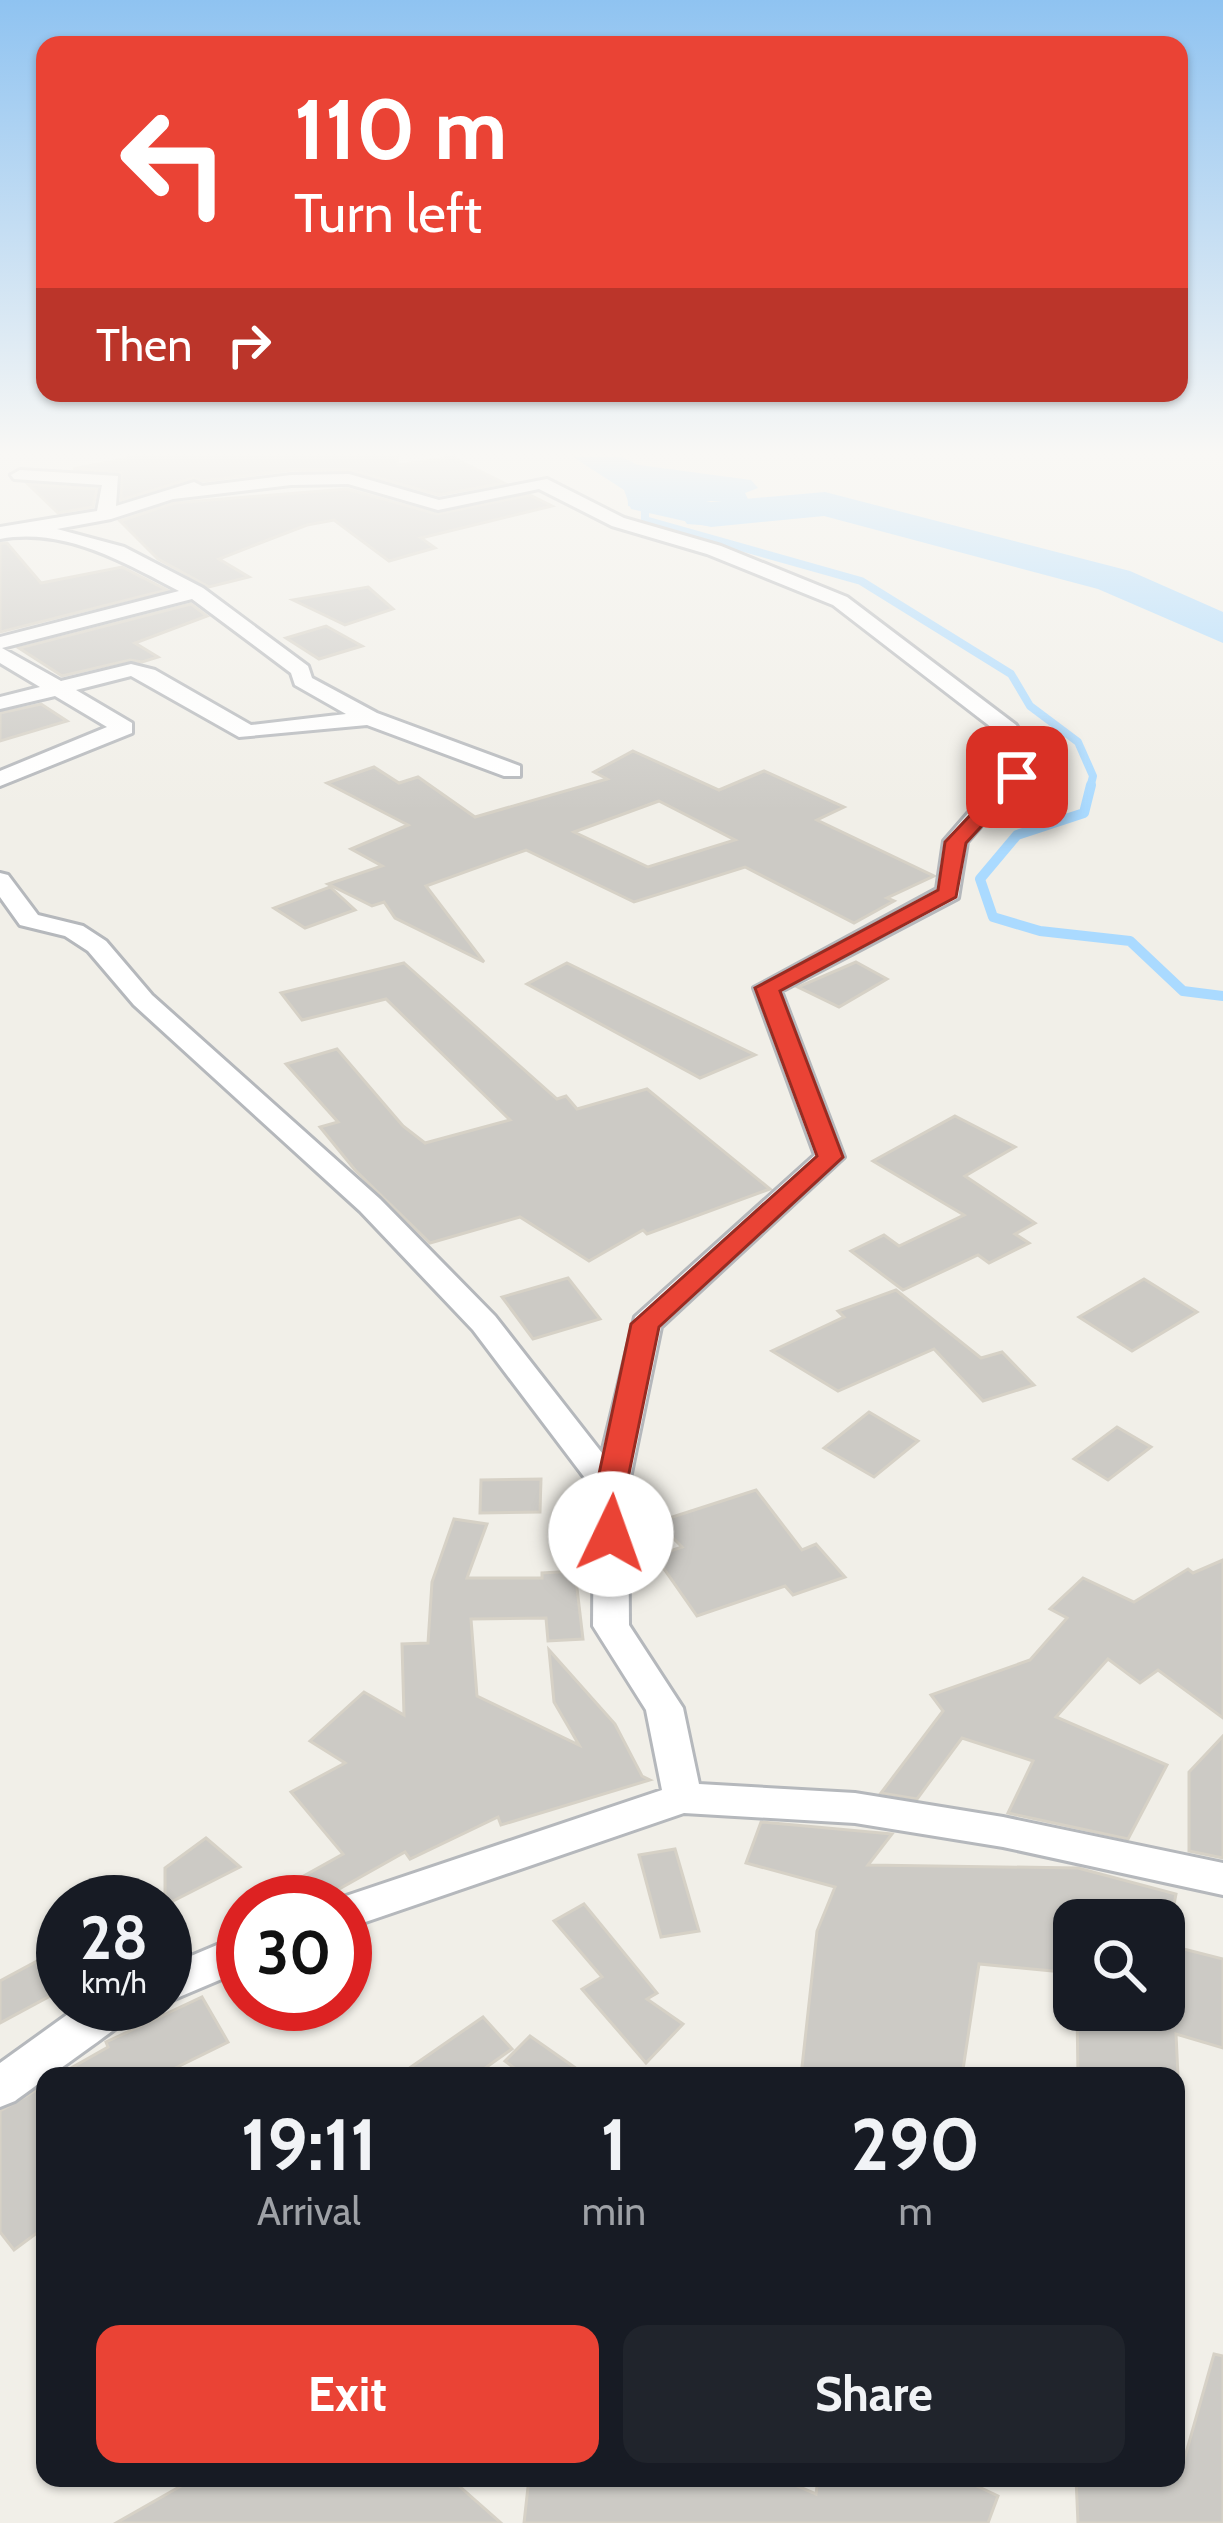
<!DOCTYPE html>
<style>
body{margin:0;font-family:Cabin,sans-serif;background:#20242c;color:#f1f3f6;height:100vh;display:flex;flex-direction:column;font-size:45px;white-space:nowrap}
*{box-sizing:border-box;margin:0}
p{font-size:39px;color:#9ea1a6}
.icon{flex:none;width:66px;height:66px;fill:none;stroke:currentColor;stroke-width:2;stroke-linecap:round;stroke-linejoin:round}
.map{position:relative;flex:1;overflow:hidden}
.sheet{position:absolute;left:36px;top:2067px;width:1149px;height:420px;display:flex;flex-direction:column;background:#171b24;border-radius:24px;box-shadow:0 3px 9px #0004}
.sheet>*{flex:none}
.banner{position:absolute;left:36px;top:36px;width:1152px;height:366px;border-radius:24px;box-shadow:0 3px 9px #0004;background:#ea4335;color:#fff;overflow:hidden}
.controls{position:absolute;left:1053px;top:1899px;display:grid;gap:24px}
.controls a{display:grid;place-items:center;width:132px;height:132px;border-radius:24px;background:#171b24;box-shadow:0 3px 9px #0004;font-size:60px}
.speed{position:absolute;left:36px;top:1875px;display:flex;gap:24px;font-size:60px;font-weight:700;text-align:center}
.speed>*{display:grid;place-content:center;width:156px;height:156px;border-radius:50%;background:#171b24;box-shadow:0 3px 9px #0004;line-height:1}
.speed small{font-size:30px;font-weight:400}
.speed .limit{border:18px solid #d22;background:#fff;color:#111}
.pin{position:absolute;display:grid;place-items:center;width:102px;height:102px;color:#fff;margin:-51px;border-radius:24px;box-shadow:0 6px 18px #0006}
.me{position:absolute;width:132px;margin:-66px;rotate:3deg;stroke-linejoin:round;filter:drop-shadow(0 0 9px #0008)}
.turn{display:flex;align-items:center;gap:42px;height:252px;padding:0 60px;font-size:54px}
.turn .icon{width:156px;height:156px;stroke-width:2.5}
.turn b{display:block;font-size:84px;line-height:102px}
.then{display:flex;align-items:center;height:114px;padding:0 60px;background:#0003;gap:24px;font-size:45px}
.eta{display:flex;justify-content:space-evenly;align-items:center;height:204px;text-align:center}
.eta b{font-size:72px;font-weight:800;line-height:84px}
.action{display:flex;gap:24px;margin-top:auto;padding:24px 60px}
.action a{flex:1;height:138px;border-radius:24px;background:#ea4335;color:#fff;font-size:48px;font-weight:800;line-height:138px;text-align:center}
.action a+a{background:#20242c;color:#f1f3f6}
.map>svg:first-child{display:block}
</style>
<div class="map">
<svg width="1223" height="2523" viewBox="0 0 1223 2523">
<rect width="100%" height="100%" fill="#f1efe8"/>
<path fill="#aadaff" d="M 579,457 L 751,480 L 758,488 L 745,493 L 749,501 L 685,501 L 680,505 L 725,516 L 713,526 L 687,524 L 682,517 L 628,506 L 627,483 Z"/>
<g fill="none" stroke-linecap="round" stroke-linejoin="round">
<path stroke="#aadaff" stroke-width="8" d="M 645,500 L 645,520 L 861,581 L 1011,674 L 1030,706 L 1078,742 L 1093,776 L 1090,788"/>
<path stroke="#aadaff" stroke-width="10" d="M 1091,785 L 1084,813 L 1017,835 L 980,879 L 993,917 L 1040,931 L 1130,941 L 1183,991 L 1223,996"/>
<path fill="#aadaff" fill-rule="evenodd" d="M 573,457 L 622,457 L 658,475 L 665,493 L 711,502 L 825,492 L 1130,571 L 1223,612 L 1223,643 L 1098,589 L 824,516 L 711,527 L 631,509 L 624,490 Z"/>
</g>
<g fill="#cccac5" stroke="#d6d1c6" stroke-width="3" fill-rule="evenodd">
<path d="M 133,457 L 397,457 L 398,465 L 452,457 L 504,483 L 439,495 L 350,470 L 291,470 L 203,481 L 193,478 L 121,500 L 121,473 L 73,469 Z"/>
<path d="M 28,484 L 97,489 L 93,507 L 58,513 Z"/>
<path d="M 347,489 L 437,514 L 530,495 L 552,506 L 421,538 L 435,548 L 389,561 L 334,520 L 307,525 L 219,559 L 249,577 L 209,587 L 158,559 L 120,521 L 174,503 Z"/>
<path d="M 0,543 L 7,543 L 41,583 L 122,567 L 167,590 L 0,632 Z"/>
<path d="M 368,587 L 393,609 L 345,625 L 293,600 Z"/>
<path d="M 191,604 L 207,616 L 135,643 L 158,657 L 142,662 L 130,660 L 62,676 L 19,648 Z"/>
<path d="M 326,626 L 362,646 L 319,659 L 286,638 Z"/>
<path d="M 41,704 L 67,721 L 0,741 L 0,713 Z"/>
<path d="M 633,751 L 719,790 L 764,771 L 844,807 L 817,820 L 934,876 L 887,898 L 894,901 L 854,923 L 745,867 L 634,902 L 526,850 L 426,886 L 484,962 L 395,918 L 384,902 L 372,906 L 328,884 L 382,866 L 351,849 L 408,825 L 327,783 L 374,767 L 399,783 L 418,777 L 475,817 L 607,779 L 594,772 ZM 659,801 L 735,840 L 648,867 L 574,832 Z"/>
<path d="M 330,887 L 355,910 L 305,928 L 274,908 Z"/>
<path d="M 856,962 L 887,979 L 839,1007 L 798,987 Z"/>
<path d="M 404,963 L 557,1099 L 566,1096 L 577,1109 L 647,1089 L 770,1189 L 647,1234 L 643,1230 L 589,1261 L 520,1217 L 430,1243 L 355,1170 L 320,1127 L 338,1122 L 286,1064 L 337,1049 L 403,1126 L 425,1143 L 510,1120 L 386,999 L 302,1020 L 281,993 Z"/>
<path d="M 567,963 L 755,1055 L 700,1078 L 527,984 Z"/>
<path d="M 955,1116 L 1015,1147 L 965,1176 L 1035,1223 L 1015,1234 L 1029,1243 L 989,1263 L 978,1255 L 903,1290 L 851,1251 L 884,1235 L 899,1246 L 964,1215 L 873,1161 Z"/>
<path d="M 568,1278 L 600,1319 L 533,1339 L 502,1297 Z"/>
<path d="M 1144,1279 L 1197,1312 L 1132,1351 L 1079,1317 Z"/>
<path d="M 896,1290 L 981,1358 L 1002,1352 L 1034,1385 L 983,1401 L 934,1349 L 838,1391 L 772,1351 L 844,1317 L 838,1311 Z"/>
<path d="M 869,1412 L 918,1441 L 874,1477 L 824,1448 Z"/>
<path d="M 1117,1427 L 1151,1447 L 1108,1480 L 1074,1459 Z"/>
<path d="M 541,1479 L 540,1512 L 480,1513 L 481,1480 Z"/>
<path d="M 756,1490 L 802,1550 L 816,1544 L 845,1577 L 793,1595 L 785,1586 L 697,1616 L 655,1556 L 682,1547 L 657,1522 Z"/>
<path d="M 454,1519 L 487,1524 L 467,1578 L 542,1578 L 542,1573 L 575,1571 L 583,1639 L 548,1641 L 546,1618 L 471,1619 L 477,1696 L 579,1745 L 554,1702 L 549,1650 L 615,1724 L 642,1776 L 650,1780 L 501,1825 L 498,1817 L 410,1859 L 405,1852 L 316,1902 L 257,1902 L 343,1854 L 291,1792 L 345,1763 L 310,1741 L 364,1692 L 404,1715 L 402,1644 L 428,1643 L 432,1582 Z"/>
<path d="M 1223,1560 L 1223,1718 L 1158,1670 L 1140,1683 L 1108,1659 L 1056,1717 L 1167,1765 L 1128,1839 L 1008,1813 L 1033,1761 L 962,1738 L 917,1799 L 881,1793 L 943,1711 L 931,1695 L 1030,1660 L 1067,1618 L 1050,1609 L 1083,1578 L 1134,1602 L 1188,1569 L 1193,1573 Z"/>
<path d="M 1223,1736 L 1223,1858 L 1189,1851 L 1189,1772 Z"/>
<path d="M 761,1822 L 892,1834 L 868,1865 L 1078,1868 L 1176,1894 L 1171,1920 L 1074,1920 L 1074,1973 L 979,1964 L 962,2076 L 801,2076 L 817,1931 L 835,1887 L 746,1863 Z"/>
<path d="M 206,1838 L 240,1867 L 165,1905 L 165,1868 Z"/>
<path d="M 675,1849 L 699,1931 L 661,1937 L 639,1855 Z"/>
<path d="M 584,1904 L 657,1993 L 647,1999 L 683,2024 L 646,2063 L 582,1989 L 602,1977 L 554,1921 Z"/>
<path d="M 1164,1944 L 1223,1959 L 1223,2048 L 1176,2034 L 1178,2076 L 1078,2076 L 1077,2010 L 1164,2010 Z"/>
<path d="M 63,1947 L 63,1989 L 0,2023 L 0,1981 Z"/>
<path d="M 202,1997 L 228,2042 L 159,2076 L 57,2076 L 108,2047 L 106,2042 Z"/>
<path d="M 483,2017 L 512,2049 L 474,2076 L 398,2076 Z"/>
<path d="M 530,2036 L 587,2076 L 525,2076 L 505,2061 Z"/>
<path d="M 45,2085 L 45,2227 L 14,2250 L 0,2232 L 0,2111 Z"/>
<path d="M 1214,2354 L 1223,2356 L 1223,2523 L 1078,2523 L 1076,2478 L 1179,2478 Z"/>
<path d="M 195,2478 L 450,2478 L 501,2523 L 116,2523 Z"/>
<path d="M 529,2478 L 779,2478 L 816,2494 L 818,2478 L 960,2478 L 998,2496 L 988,2523 L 524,2523 Z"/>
</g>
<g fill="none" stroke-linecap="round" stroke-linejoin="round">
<defs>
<g id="minor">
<path d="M 20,470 L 118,476 L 116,506 L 194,482 L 202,486 L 291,475 L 349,474 L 439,500 L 547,479 L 624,518 L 721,546 L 847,597 L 1016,725 L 1037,760 L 967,842 L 958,898 L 781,991 L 844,1157 L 661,1327 L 628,1488 L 629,1625 L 683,1708 L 699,1784 L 855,1793 L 1003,1817 L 1223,1863 L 1223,1895 L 1003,1847 L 855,1823 L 684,1813 L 345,1929 L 345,1902 L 331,1901 L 662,1790 L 646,1710 L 593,1626 L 594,1490 L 473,1330 L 360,1211 L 134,1005 L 88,951 L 65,936 L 20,925 L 0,897 L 0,873 L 8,875 L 38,915 L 83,926 L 106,941 L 152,995 L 380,1199 L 495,1316 L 602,1453 L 635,1317 L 815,1155 L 754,988 L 937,889 L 944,841 L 1015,759 L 1000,734 L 833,605 L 707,554 L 612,526 L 539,489 L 438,510 L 348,484 L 291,485 L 173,499 L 111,519 L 57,529 L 124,547 L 203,588 L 308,666 L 312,678 L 377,713 L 520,766 L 520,776 L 504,776 L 367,725 L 239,737 L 131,676 L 76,690 L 132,723 L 132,733 L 0,786 L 0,771 L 107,727 L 55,696 L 0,709 L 0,697 L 40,687 L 0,663 L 0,637 L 179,591 C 123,562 64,527 0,539 L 0,527 L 97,511 L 102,485 L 14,479 L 11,475 ZM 192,599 L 291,673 L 295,685 L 346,714 L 251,725 L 155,670 L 131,664 L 61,681 L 2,648 Z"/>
<path d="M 243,1934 L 243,1970 L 165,2003 L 165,1967 Z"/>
<path d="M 82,2004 L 145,2004 C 141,2013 33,2087 15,2101 L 0,2107 L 0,2063 Z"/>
</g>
</defs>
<use href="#minor" stroke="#b5b8bc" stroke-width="6"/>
<use href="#minor" fill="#fff" fill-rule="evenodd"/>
</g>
<linearGradient id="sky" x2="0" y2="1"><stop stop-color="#8fc3f1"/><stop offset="0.56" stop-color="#f9f8f5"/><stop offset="1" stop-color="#f9f8f5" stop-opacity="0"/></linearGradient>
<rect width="1223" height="810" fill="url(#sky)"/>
<path fill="#ea4335" stroke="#982c22" stroke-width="3" d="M 1010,773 L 1027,777 L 966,843 L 956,897 L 780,991 L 843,1157 L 659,1327 L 626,1488 L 627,1534 L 611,1545 L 600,1542 L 596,1488 L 631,1324 L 817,1156 L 755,988 L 938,890 L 945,842 Z"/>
</svg>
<div class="controls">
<a><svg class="icon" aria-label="search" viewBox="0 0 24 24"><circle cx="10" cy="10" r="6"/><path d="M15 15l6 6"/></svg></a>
</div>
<div class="speed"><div>28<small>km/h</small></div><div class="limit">30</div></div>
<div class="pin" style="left:1017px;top:777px;background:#d93025"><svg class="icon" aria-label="arrive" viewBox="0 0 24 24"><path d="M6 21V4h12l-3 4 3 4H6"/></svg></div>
<svg class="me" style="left:611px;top:1534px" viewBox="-20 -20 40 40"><circle r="19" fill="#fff"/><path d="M0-13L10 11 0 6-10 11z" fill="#ea4335"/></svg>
<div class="banner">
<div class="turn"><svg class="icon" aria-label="left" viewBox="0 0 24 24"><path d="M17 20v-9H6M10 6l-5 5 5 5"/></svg><div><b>110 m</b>Turn left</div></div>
<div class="then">Then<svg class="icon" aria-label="right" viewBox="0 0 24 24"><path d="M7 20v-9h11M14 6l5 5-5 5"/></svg></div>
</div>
<section class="sheet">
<div class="eta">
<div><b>19:11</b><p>Arrival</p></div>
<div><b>1</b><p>min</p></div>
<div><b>290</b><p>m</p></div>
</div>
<div class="action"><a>Exit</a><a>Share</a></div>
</section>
</div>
